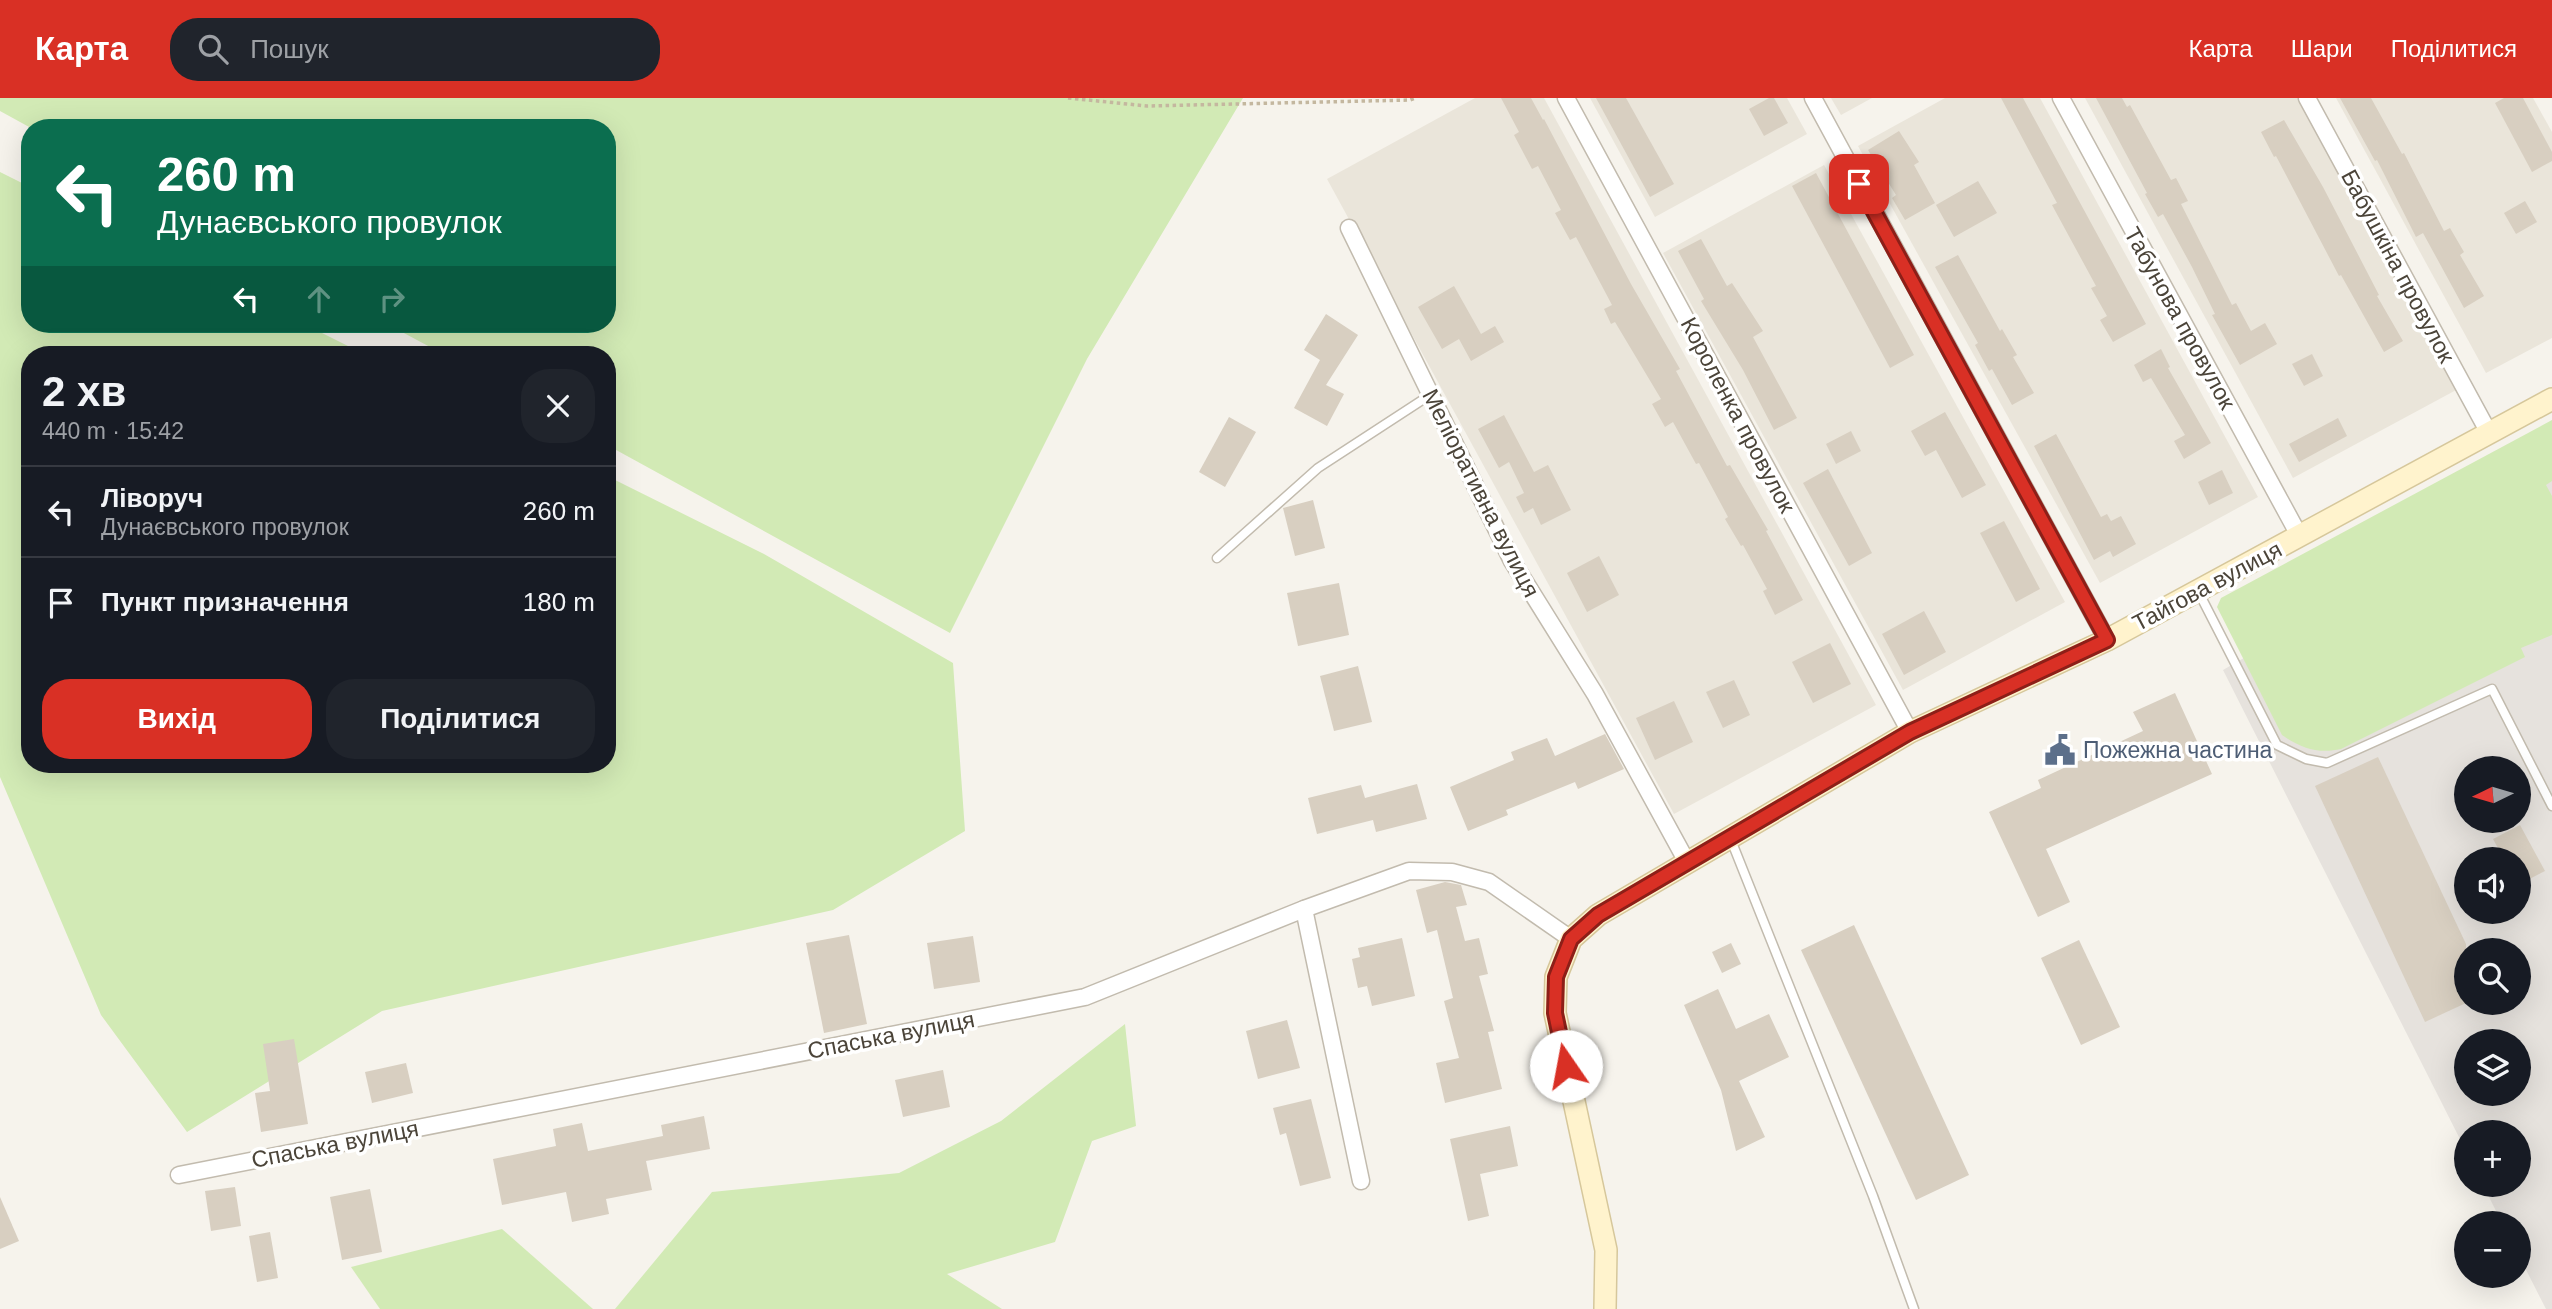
<!DOCTYPE html>
<html lang="uk">
<meta charset="utf-8">
<style>
body{margin:0;font-family:Helvetica,sans-serif;background:#20242c;color:#f1f3f6;height:100vh;display:flex;flex-direction:column;font-size:26px;white-space:nowrap}
*{box-sizing:border-box;margin:0}
p{font-size:23px;color:#9ea1a6}
.icon{flex:none;width:38px;height:38px;fill:none;stroke:currentColor;stroke-width:2;stroke-linecap:round;stroke-linejoin:round}
.map{position:relative;flex:1;overflow:hidden}
.drawer{position:absolute;left:21px;top:248px;width:595px;height:427px;display:flex;flex-direction:column;background:#171b24;border-radius:28px;box-shadow:0 7px 28px #0002}
.drawer>*{flex:none}
.top-card{position:absolute;left:21px;top:21px;width:595px;height:214px;border-radius:28px;box-shadow:0 7px 28px #0002;background:#0b6e4f;color:#fff;overflow:hidden}
.needle{width:46px;rotate:265deg}
.buttons{position:absolute;left:2454px;top:658px;display:grid;gap:14px}
.buttons a{display:grid;place-items:center;width:77px;height:77px;border-radius:50%;background:#171b24;box-shadow:0 7px 28px #0002;font-size:35px}
.pin{position:absolute;display:grid;place-items:center;width:60px;height:60px;color:#fff;margin:-30px;border-radius:14px;box-shadow:0 4px 10px #0006}
.me{position:absolute;width:77px;margin:-38px;rotate:348deg;stroke-linejoin:round;filter:drop-shadow(0 0 5px #0008)}
.turn{display:flex;align-items:center;gap:24px;height:147px;padding:0 21px;font-size:32px}
.turn .icon{width:91px;height:91px;stroke-width:2.5}
.turn b{display:block;font-size:49px;line-height:60px}
.lanes{display:flex;align-items:center;height:66px;padding:0 21px;background:#0003;justify-content:center;gap:35px;direction:ltr}
.lanes .off{opacity:.35}
.round{display:grid;place-items:center;flex:none;width:74px;height:74px;border-radius:28px;background:#20242c}
.headline{display:flex;align-items:center;justify-content:space-between;height:119px;padding:0 21px}
h1{font-size:42px;font-weight:700;line-height:52px}
.cta{display:flex;gap:14px;margin-top:auto;padding:14px 21px}
.cta a{flex:1;height:80px;border-radius:28px;background:#d93025;color:#fff;font-size:28px;font-weight:700;line-height:80px;text-align:center}
.cta a+a{background:#20242c;color:#f1f3f6}
ul{padding:0;list-style:none}
li{display:flex;align-items:center;gap:21px;height:91px;padding:0 21px;border-top:2px solid #363941}
li div{flex:1}
li b{display:block;font-size:26px}
li em{font-style:normal}
header{display:flex;align-items:center;gap:42px;box-sizing:border-box;height:98px;padding:0 35px;background:#d93025;color:#fff}
header strong{font-size:33px}
nav{display:flex;gap:38px;margin-inline-start:auto;font-size:24px}
.search{width:490px;height:63px;background:#20242c;display:flex;align-items:center;gap:18px;box-sizing:border-box;padding:0 24px;border-radius:28px;color:#9ea1a6;font-size:26px}
.map>svg:first-child{display:block}
</style>
<header>
<strong>Карта</strong>
<div class="search"><svg class="icon" aria-label="search" viewBox="0 0 24 24"><circle cx="10" cy="10" r="6"/><path d="M15 15l6 6"/></svg>Пошук</div>
<nav><a>Карта</a><a>Шари</a><a>Поділитися</a></nav>
</header>
<div class="map">
<svg width="2552" height="1211" viewBox="0 0 2552 1211">
<rect width="100%" height="100%" fill="#f6f3ec"/>
<g fill="#eae5da">
<path d="M 1475,0 L 1544,0 L 1876,607 L 1674,716 L 1327,81 Z"/>
<path d="M 1590,0 L 1787,0 L 1807,36 L 1655,119 Z"/>
<path d="M 1831,0 L 1872,0 L 1841,17 Z"/>
<path d="M 1945,0 L 2040,0 L 2258,399 L 2100,485 L 1858,48 Z"/>
<path d="M 2085,0 L 2298,0 L 2458,291 L 2293,380 Z"/>
<path d="M 2336,0 L 2533,0 L 2552,34 L 2552,240 L 2486,275 Z"/>
<path d="M 1824,67 L 2065,504 L 1903,592 L 1663,155 Z"/>
</g>
<path fill="#e6e2dd" fill-rule="evenodd" d="M 2552,382 L 2552,1211 L 2546,1211 L 2518,1156 L 2518,1125 L 2502,1125 L 2483,1087 L 2518,1087 L 2518,1034 L 2466,1034 L 2466,1053 L 2223,572 ZM 2466,670 L 2518,670 L 2518,723 L 2466,723 ZM 2466,761 L 2518,761 L 2518,814 L 2466,814 ZM 2466,852 L 2518,852 L 2518,905 L 2466,905 ZM 2466,943 L 2518,943 L 2518,996 L 2466,996 Z"/>
<g fill="#d2eab5">
<path d="M 0,0 L 1243,0 L 1087,261 L 950,535 L 607,347 L 607,257 L 445,257 L 387,226 L 607,226 L 607,30 L 31,30 L 0,13 Z"/>
<path d="M 0,74 L 30,89 L 30,226 L 304,226 L 366,257 L 30,257 L 30,667 L 607,667 L 607,378 L 764,456 L 953,565 L 965,733 L 833,812 L 382,913 L 187,1034 L 101,917 L 0,679 Z"/>
<path d="M 2552,322 L 2552,383 L 2546,387 L 2552,398 L 2552,537 L 2521,550 L 2525,559 L 2341,651 C 2318,656 2301,650 2282,637 L 2217,509 L 2221,500 Z"/>
<path d="M 1125,926 L 1136,1028 L 1092,1043 L 1055,1144 L 947,1176 L 1002,1211 L 615,1211 L 712,1094 L 899,1075 L 1001,1023 Z"/>
<path d="M 502,1131 L 593,1211 L 380,1211 L 351,1169 Z"/>
</g>
<g fill="#d8cfc1">
<path d="M 1501,0 L 1531,0 L 1543,22 L 1544,21 L 1631,186 L 1680,271 L 1676,273 L 1727,368 L 1730,367 L 1768,432 L 1766,433 L 1803,502 L 1775,517 L 1763,493 L 1767,491 L 1743,447 L 1741,448 L 1725,421 L 1728,419 L 1699,365 L 1696,366 L 1673,324 L 1665,329 L 1652,306 L 1661,301 L 1615,224 L 1611,226 L 1604,211 L 1612,207 L 1576,139 L 1570,142 L 1555,115 L 1561,112 L 1538,68 L 1532,71 L 1514,37 L 1519,34 Z"/>
<path d="M 1596,0 L 1626,0 L 1674,86 L 1650,99 Z"/>
<path d="M 1769,0 L 1774,0 L 1788,25 L 1764,38 L 1749,11 Z"/>
<path d="M 2001,0 L 2023,0 L 2146,226 L 2113,244 L 2100,222 L 2107,218 L 2091,190 L 2096,188 L 2052,107 L 2057,105 Z"/>
<path d="M 2096,0 L 2122,0 L 2127,9 L 2130,7 L 2171,82 L 2176,80 L 2188,103 L 2181,106 L 2232,207 L 2236,205 L 2251,233 L 2265,225 L 2277,246 L 2240,267 L 2212,217 L 2215,216 L 2192,169 L 2163,116 L 2158,119 L 2145,96 L 2147,95 Z"/>
<path d="M 2340,0 L 2371,0 L 2402,56 L 2404,55 L 2444,133 L 2450,130 L 2464,154 L 2460,157 L 2484,198 L 2464,210 L 2423,135 L 2416,139 L 2377,62 L 2375,63 Z"/>
<path d="M 2504,0 L 2523,0 L 2552,54 L 2552,63 L 2532,74 L 2495,5 Z"/>
<path d="M 2284,22 L 2323,89 L 2379,197 L 2377,198 L 2403,243 L 2384,254 L 2341,177 L 2339,178 L 2276,58 L 2274,59 L 2261,34 Z"/>
<path d="M 1899,33 L 1919,64 L 1914,67 L 1935,105 L 1905,122 L 1892,100 L 1896,97 L 1868,52 Z"/>
<path d="M 1816,75 L 1914,257 L 1890,270 L 1792,88 Z"/>
<path d="M 1978,83 L 1997,115 L 1954,139 L 1936,107 Z"/>
<path d="M 2525,103 L 2537,124 L 2516,136 L 2504,115 Z"/>
<path d="M 1701,141 L 1727,188 L 1732,185 L 1763,233 L 1753,239 L 1797,320 L 1774,332 L 1743,272 L 1701,203 L 1704,201 L 1678,153 Z"/>
<path d="M 1958,157 L 2000,233 L 2002,231 L 2017,257 L 2013,259 L 2034,295 L 2012,307 L 1992,271 L 1989,273 L 1975,247 L 1978,245 L 1935,169 Z"/>
<path d="M 1454,188 L 1481,236 L 1495,228 L 1504,244 L 1471,263 L 1459,241 L 1442,251 L 1418,209 Z"/>
<path d="M 1326,216 L 1358,237 L 1326,287 L 1344,296 L 1327,328 L 1294,310 L 1320,262 L 1304,252 Z"/>
<path d="M 2161,251 L 2170,269 L 2168,270 L 2211,345 L 2184,361 L 2174,343 L 2185,337 L 2151,280 L 2143,284 L 2134,267 Z"/>
<path d="M 2312,256 L 2323,278 L 2304,288 L 2292,266 Z"/>
<path d="M 1945,314 L 1986,387 L 1962,400 L 1936,352 L 1925,358 L 1911,333 Z"/>
<path d="M 1504,317 L 1534,374 L 1548,367 L 1571,412 L 1541,427 L 1533,410 L 1524,415 L 1516,399 L 1524,395 L 1509,364 L 1499,370 L 1478,331 Z"/>
<path d="M 1229,319 L 1256,334 L 1225,389 L 1199,374 Z"/>
<path d="M 2338,320 L 2347,338 L 2299,364 L 2289,346 Z"/>
<path d="M 1851,333 L 1861,353 L 1836,366 L 1826,346 Z"/>
<path d="M 2056,336 L 2101,419 L 2107,416 L 2111,423 L 2121,418 L 2136,446 L 2113,459 L 2110,453 L 2094,462 L 2034,348 Z"/>
<path d="M 1828,371 L 1872,455 L 1849,468 L 1803,385 Z"/>
<path d="M 2222,372 L 2233,395 L 2209,407 L 2198,384 Z"/>
<path d="M 1313,402 L 1325,450 L 1295,458 L 1283,410 Z"/>
<path d="M 2004,423 L 2040,491 L 2016,504 L 1980,435 Z"/>
<path d="M 1599,458 L 1619,497 L 1587,514 L 1567,475 Z"/>
<path d="M 1339,485 L 1349,537 L 1298,548 L 1287,495 Z"/>
<path d="M 1924,513 L 1946,554 L 1904,577 L 1882,536 Z"/>
<path d="M 1830,545 L 1851,586 L 1813,605 L 1792,564 Z"/>
<path d="M 1358,568 L 1372,624 L 1334,633 L 1320,578 Z"/>
<path d="M 1734,582 L 1750,617 L 1723,630 L 1706,594 Z"/>
<path d="M 2175,595 L 2212,676 L 2046,751 L 2070,804 L 2038,819 L 1989,714 L 2041,690 L 2038,682 L 2143,633 L 2133,614 Z"/>
<path d="M 1674,603 L 1693,644 L 1655,662 L 1636,620 Z"/>
<path d="M 1605,636 L 1624,671 L 1578,691 L 1575,684 L 1506,712 L 1508,717 L 1468,733 L 1450,689 L 1514,662 L 1511,654 L 1547,640 L 1555,658 Z"/>
<path d="M 2378,659 L 2466,846 L 2466,905 L 2425,924 L 2315,688 Z"/>
<path d="M 1417,686 L 1427,721 L 1376,734 L 1373,722 L 1317,736 L 1308,700 L 1361,687 L 1365,700 Z"/>
<path d="M 2520,727 L 2545,773 L 2518,787 L 2518,761 L 2504,761 L 2493,741 Z"/>
<path d="M 1445,784 L 1461,787 L 1467,807 L 1456,809 L 1465,843 L 1479,840 L 1488,876 L 1479,878 L 1494,933 L 1488,934 L 1502,991 L 1445,1005 L 1436,965 L 1459,960 L 1444,903 L 1453,900 L 1437,832 L 1427,835 L 1416,792 Z"/>
<path d="M 1854,827 L 1969,1077 L 1916,1102 L 1801,852 Z"/>
<path d="M 849,837 L 867,926 L 824,935 L 806,845 Z"/>
<path d="M 973,838 L 980,884 L 934,891 L 927,845 Z"/>
<path d="M 1402,840 L 1415,898 L 1372,908 L 1367,888 L 1358,890 L 1352,861 L 1360,859 L 1358,850 Z"/>
<path d="M 2079,842 L 2120,929 L 2081,947 L 2041,860 Z"/>
<path d="M 1731,845 L 1741,866 L 1722,875 L 1712,854 Z"/>
<path d="M 1718,891 L 1736,931 L 1769,916 L 1789,959 L 1739,983 L 1765,1039 L 1736,1053 L 1721,992 L 1684,907 Z"/>
<path d="M 1287,922 L 1300,970 L 1258,981 L 1246,933 Z"/>
<path d="M 294,941 L 308,1026 L 261,1034 L 255,995 L 270,993 L 263,946 Z"/>
<path d="M 406,965 L 413,995 L 372,1005 L 365,974 Z"/>
<path d="M 943,972 L 950,1009 L 903,1019 L 895,982 Z"/>
<path d="M 1311,1001 L 1331,1080 L 1300,1088 L 1286,1035 L 1280,1037 L 1273,1010 Z"/>
<path d="M 704,1018 L 710,1051 L 646,1063 L 652,1092 L 606,1101 L 609,1116 L 572,1124 L 566,1094 L 502,1107 L 493,1061 L 556,1048 L 553,1031 L 582,1025 L 588,1053 L 663,1038 L 661,1027 Z"/>
<path d="M 1510,1028 L 1518,1068 L 1480,1076 L 1489,1118 L 1468,1123 L 1450,1041 Z"/>
<path d="M 235,1089 L 241,1128 L 211,1133 L 205,1093 Z"/>
<path d="M 370,1091 L 382,1154 L 342,1162 L 330,1099 Z"/>
<path d="M 0,1099 L 19,1143 L 0,1151 Z"/>
<path d="M 270,1134 L 278,1180 L 257,1184 L 249,1138 Z"/>
</g>
<g fill="none" stroke-linecap="round" stroke-linejoin="round">
<defs>
<g id="lane">
<path d="M 1217,460 L 1318,370 L 1430,297"/>
<path d="M 2198,493 L 2277,647 L 2306,661 L 2327,665 L 2492,591 L 2552,708"/>
<path d="M 1731,742 L 1873,1098 L 1914,1211"/>
</g>
<g id="street">
<path d="M 1566,0 L 1910,634"/>
<path d="M 1813,0 L 2107,542"/>
<path d="M 2061,0 L 2300,439"/>
<path d="M 2307,0 L 2489,335"/>
<path d="M 1349,130 L 1512,463 L 1595,596 L 1687,764"/>
<path d="M 1304,811 L 1361,1083"/>
<path d="M 179,1077 L 1085,899 L 1304,811 L 1409,773 L 1452,774 L 1489,784 L 1571,841"/>
</g>
<path id="secondary" d="M 1605,1211 L 1606,1152 L 1555,915 L 1556,879 L 1571,841 L 1598,817 L 1910,634 L 2107,542 L 2552,301"/>
</defs>
<use href="#lane" stroke="#c2bbae" stroke-width="11"/>
<use href="#street" stroke="#c2bbae" stroke-width="19"/>
<use href="#secondary" stroke="#d6c79b" stroke-width="24"/>
<path stroke="#c4b79f" stroke-width="3.5" stroke-dasharray="3.5 3.5" stroke-linecap="butt" d="M 1068,0 L 1147,8 L 1410,2 L 1415,0"/>
<use href="#lane" stroke="#fff" stroke-width="8"/>
<use href="#street" stroke="#fff" stroke-width="16"/>
<use href="#secondary" stroke="#fff3cd" stroke-width="21"/>
</g>
<g fill="none" stroke-linecap="round" stroke-linejoin="round">
<defs>
<path id="route" d="M 1566,968 L 1555,915 L 1556,879 L 1571,841 L 1598,817 L 1910,634 L 2107,542 L 1859,86"/>
</defs>
<use href="#route" stroke="#8d1f18" stroke-width="18"/>
<use href="#route" stroke="#d93025" stroke-width="12"/>
</g>
<defs>
<symbol id="civic-bare" viewBox="-9 -9 18 18"><path d="M-.6-6.5H3V-4.5H.6V-3L4-1V1h2V6H-6V1h2V-1L-.6-3ZM-1.2 2.5V6h2.4V2.5Z" fill="#5c6f8a" stroke="#fff" stroke-width="2.5" paint-order="stroke"/></symbol>
</defs>
<g fill-rule="evenodd">
<use href="#civic-bare" x="2038" y="630" width="44" height="44"/>
</g>
<g text-anchor="middle" stroke-width="7" stroke-linejoin="round" paint-order="stroke">
<g font-size="23" fill="#4b4439" stroke="#fff">
<text transform="translate(2398 168) rotate(62)" y="8">Бабушкіна провулок</text>
<text transform="translate(2180 220) rotate(61)" y="8">Табунова провулок</text>
<text transform="translate(1738 317) rotate(62)" y="8">Короленка провулок</text>
<text transform="translate(1481 395) rotate(63)" y="8">Меліоративна вулиця</text>
<text transform="translate(2207 488) rotate(-28)" y="8">Тайгова вулиця</text>
<text transform="translate(891 937) rotate(-11)" y="8">Спаська вулиця</text>
<text transform="translate(335 1046) rotate(-11)" y="8">Спаська вулиця</text>
</g>
<g font-size="23" fill="#4e5e75" stroke="#fff" text-anchor="start">
<text x="2083" y="660">Пожежна частина</text>
</g>
</g>
</svg>
<div class="buttons">
<a><svg class="needle" viewBox="-14 -14 28 28"><path d="M0-13l5 13h-10z" fill="#e53935"/><path d="M0 13l5-13h-10z" fill="#9ea1a6"/></svg></a>
<a><svg class="icon" aria-label="sound" viewBox="0 0 24 24"><path d="M4 9h4l5-4v14l-5-4H4zM17 9q2 3 0 6"/></svg></a>
<a><svg class="icon" aria-label="search" viewBox="0 0 24 24"><circle cx="10" cy="10" r="6"/><path d="M15 15l6 6"/></svg></a>
<a><svg class="icon" aria-label="layers" viewBox="0 0 24 24"><path d="M12 4l9 5-9 5-9-5zM3 14l9 5 9-5"/></svg></a>
<a>+</a>
<a>−</a>
</div>
<div class="pin" style="left:1859px;top:86px;background:#d93025"><svg class="icon" aria-label="arrive" viewBox="0 0 24 24"><path d="M6 21V4h12l-3 4 3 4H6"/></svg></div>
<svg class="me" style="left:1566px;top:968px" viewBox="-20 -20 40 40"><circle r="19" fill="#fff"/><path d="M0-13L10 11 0 6-10 11z" fill="#d93025"/></svg>
<div class="top-card">
<div class="turn"><svg class="icon" aria-label="left" viewBox="0 0 24 24"><path d="M17 20v-9H6M10 6l-5 5 5 5"/></svg><div><b>260 m</b>Дунаєвського провулок</div></div>
<div class="lanes"><svg class="icon" aria-label="left" viewBox="0 0 24 24"><path d="M17 20v-9H6M10 6l-5 5 5 5"/></svg><svg class="icon off" aria-label="ahead" viewBox="0 0 24 24"><path d="M12 20V5M6 11l6-6 6 6"/></svg><svg class="icon off" aria-label="right" viewBox="0 0 24 24"><path d="M7 20v-9h11M14 6l5 5-5 5"/></svg></div>
</div>
<section class="drawer">
<div class="headline"><div><h1>2 хв</h1><p>440 m · 15:42</p></div><a class="round"><svg class="icon" aria-label="close" viewBox="0 0 24 24"><path d="M6 6l12 12M18 6L6 18"/></svg></a></div>
<ul>
<li><svg class="icon" aria-label="left" viewBox="0 0 24 24"><path d="M17 20v-9H6M10 6l-5 5 5 5"/></svg><div><b>Ліворуч</b><p>Дунаєвського провулок</p></div><em>260 m</em></li>
<li><svg class="icon" aria-label="arrive" viewBox="0 0 24 24"><path d="M6 21V4h12l-3 4 3 4H6"/></svg><div><b>Пункт призначення</b></div><em>180 m</em></li>
</ul>
<div class="cta"><a>Вихід</a><a>Поділитися</a></div>
</section>
</div>
